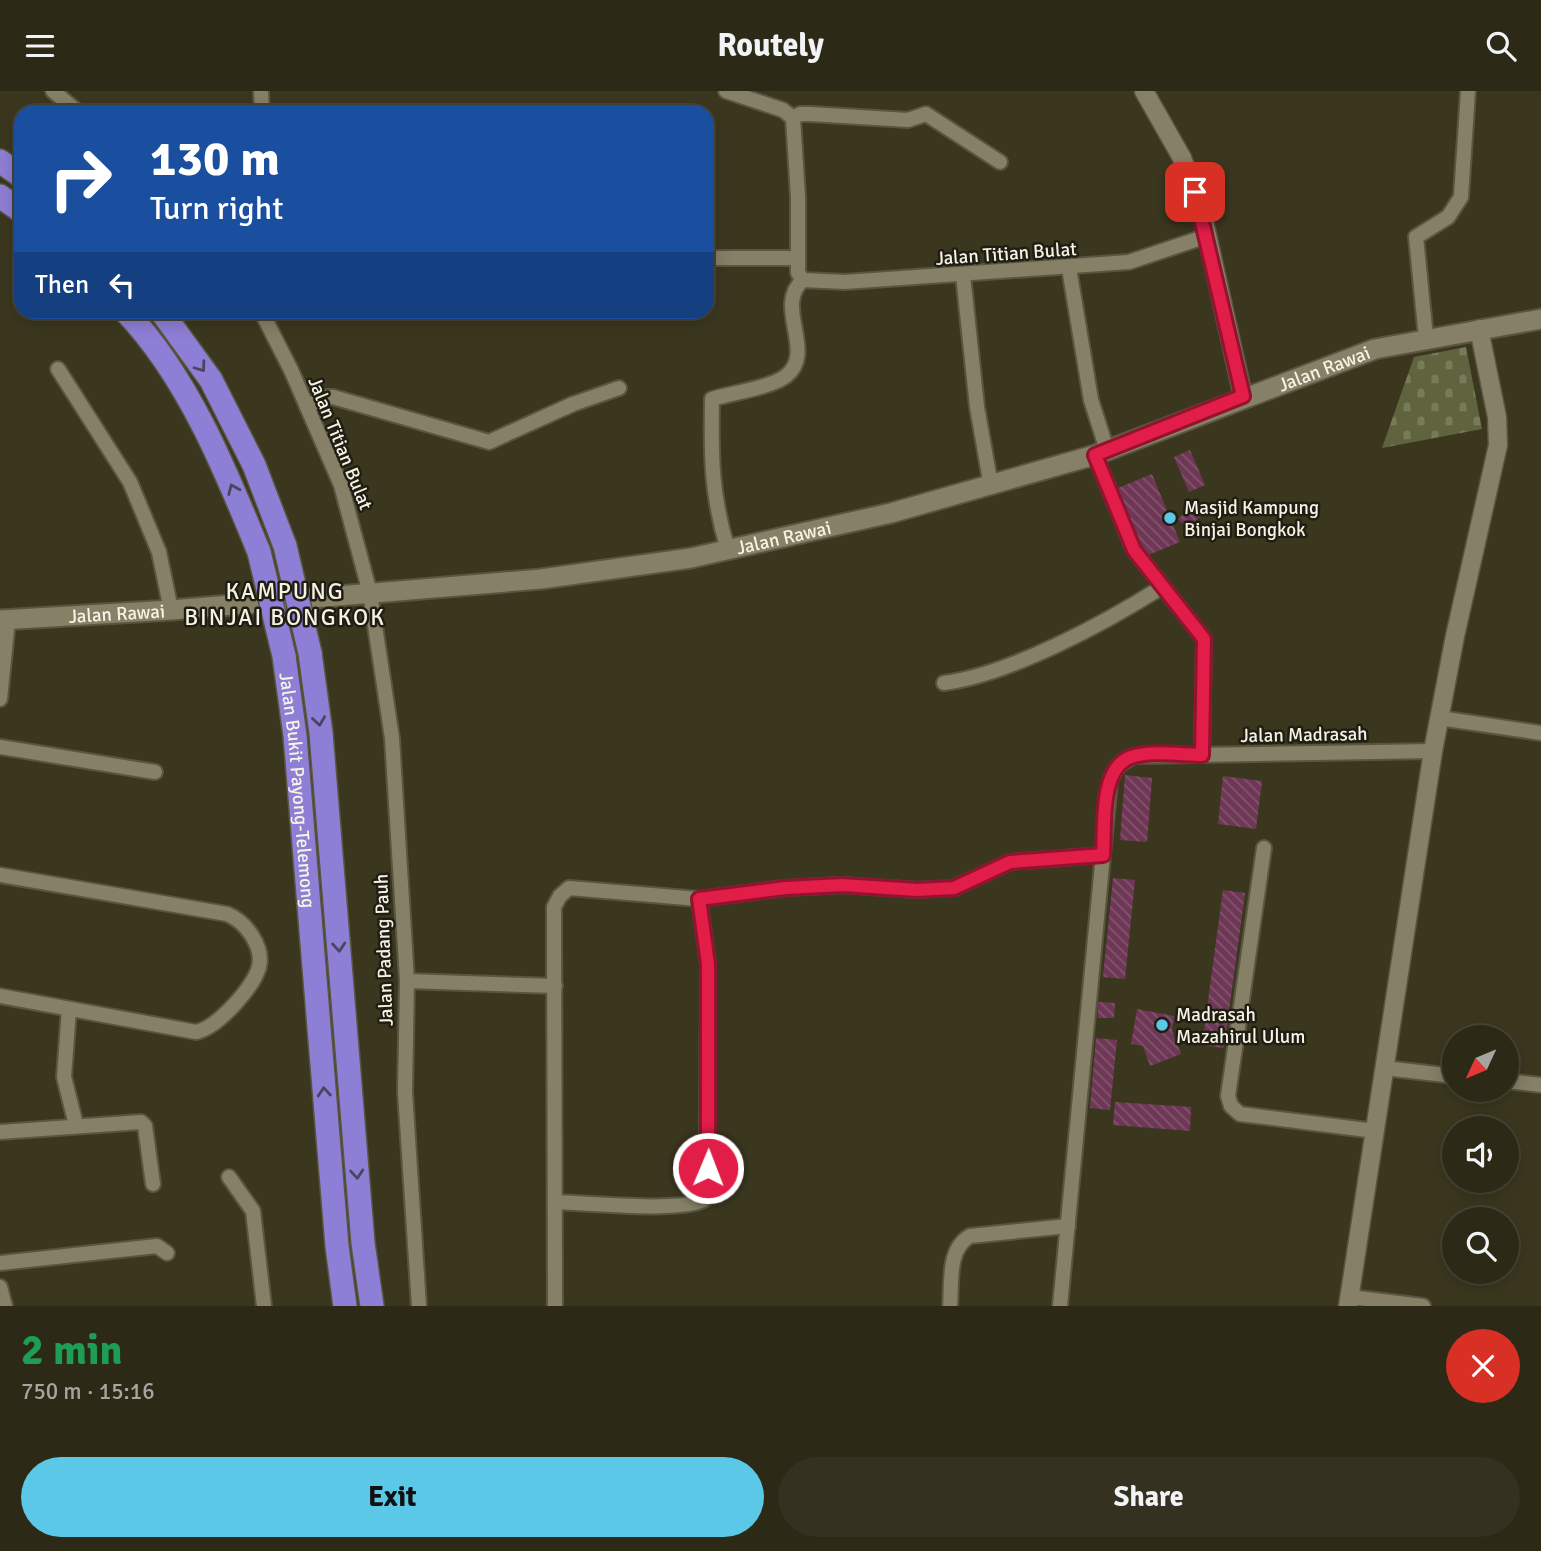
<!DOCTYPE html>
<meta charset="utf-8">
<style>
body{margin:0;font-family:Signika,sans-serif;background:#343120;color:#f1f3f6;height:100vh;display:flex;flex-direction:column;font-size:26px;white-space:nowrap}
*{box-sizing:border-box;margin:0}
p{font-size:23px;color:#a6a6a1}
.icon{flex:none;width:38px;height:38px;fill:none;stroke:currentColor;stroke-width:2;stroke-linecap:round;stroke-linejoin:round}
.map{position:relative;height:1215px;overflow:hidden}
.drawer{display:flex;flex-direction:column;background:#2c2917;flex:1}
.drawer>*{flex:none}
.hud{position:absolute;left:14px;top:14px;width:700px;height:214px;border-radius:21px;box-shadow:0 4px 18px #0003,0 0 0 2px #484536;background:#1a4fa0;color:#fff;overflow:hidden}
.needle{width:46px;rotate:226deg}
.controls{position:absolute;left:1442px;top:934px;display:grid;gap:14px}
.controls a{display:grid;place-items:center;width:77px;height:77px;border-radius:50%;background:#2c2917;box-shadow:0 4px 18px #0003,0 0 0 2px #484536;font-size:35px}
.pin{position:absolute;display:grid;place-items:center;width:60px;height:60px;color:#fff;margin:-30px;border-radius:14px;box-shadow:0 4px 10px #0006}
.me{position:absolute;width:77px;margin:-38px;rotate:1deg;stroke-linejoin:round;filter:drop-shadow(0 0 5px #0008)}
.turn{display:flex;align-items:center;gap:24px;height:147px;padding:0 21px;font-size:32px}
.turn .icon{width:91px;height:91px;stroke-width:2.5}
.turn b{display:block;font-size:49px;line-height:60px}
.then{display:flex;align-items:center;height:66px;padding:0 21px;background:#0003;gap:14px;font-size:26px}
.round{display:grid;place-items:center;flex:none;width:74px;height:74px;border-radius:37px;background:#343120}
.head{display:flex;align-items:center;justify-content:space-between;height:119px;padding:0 21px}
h1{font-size:42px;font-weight:800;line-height:52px;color:#1e9e55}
.action{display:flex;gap:14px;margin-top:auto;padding:14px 21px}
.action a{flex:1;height:80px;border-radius:42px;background:#5ac8e6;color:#111;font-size:28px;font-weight:800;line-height:80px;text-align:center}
.action a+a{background:#343120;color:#f1f3f6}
header{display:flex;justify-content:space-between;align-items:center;height:91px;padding:0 21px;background:#2c2917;font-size:32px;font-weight:800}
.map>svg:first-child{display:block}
</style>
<header><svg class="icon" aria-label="menu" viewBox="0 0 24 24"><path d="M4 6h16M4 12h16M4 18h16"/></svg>Routely<svg class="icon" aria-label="search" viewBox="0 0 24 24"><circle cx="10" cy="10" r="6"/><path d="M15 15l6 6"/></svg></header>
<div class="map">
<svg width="1541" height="1215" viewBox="0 0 1541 1215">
<defs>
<pattern id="cemetery-stones" width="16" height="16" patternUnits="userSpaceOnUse" patternTransform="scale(1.75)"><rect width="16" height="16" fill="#5f643f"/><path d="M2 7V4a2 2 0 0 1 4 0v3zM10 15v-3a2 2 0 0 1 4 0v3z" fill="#777b5b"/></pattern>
<pattern id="building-back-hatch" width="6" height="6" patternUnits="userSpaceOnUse" patternTransform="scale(1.75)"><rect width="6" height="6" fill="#6e3756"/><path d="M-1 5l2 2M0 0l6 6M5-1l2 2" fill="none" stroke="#83546e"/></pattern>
</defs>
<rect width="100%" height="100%" fill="#3b371f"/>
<path fill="url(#cemetery-stones)" d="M 1466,256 L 1482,338 L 1382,357 L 1414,266 Z"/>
<g fill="url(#building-back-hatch)">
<path d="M 1190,359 L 1205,394 L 1189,401 L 1174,366 Z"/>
<path d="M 1152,383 L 1180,451 L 1146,465 L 1118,397 Z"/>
<path d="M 1194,414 L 1203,423 L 1187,437 L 1178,428 Z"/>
<path d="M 1125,684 L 1152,687 L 1147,751 L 1120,749 Z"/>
<path d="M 1223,685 L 1262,690 L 1256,738 L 1218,733 Z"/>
<path d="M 1113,787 L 1135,789 L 1125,888 L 1103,886 Z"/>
<path d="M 1223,799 L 1245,802 L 1224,957 L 1202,954 Z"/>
<path d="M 1098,911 L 1115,912 L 1114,927 L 1098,927 Z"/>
<path d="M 1137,918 L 1174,925 L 1172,940 L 1181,963 L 1150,975 L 1143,955 L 1131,953 Z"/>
<path d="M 1096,947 L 1117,949 L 1110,1019 L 1090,1017 Z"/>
<path d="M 1115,1011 L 1191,1016 L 1190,1040 L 1113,1034 Z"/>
</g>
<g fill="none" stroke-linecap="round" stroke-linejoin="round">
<defs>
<g id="minor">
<path d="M 53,0 L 78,21"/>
<path d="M 261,0 L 262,21"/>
<path d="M 726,0 L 783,19 L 793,27 L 798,106 L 798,182 L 803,189"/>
<path d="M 793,27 L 800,23 L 810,23 L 908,29 L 926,23 L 1000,71"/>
<path d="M 707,167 L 798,167"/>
<path d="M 1069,177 L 1091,309 L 1107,359"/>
<path d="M 963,184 L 977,316 L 991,395"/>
<path d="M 803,189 L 845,191 L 1129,171 L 1207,145"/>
<path d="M 261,220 L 291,279 L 341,394 L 370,502 L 392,647 L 407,890 L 405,1001 L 419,1215"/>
<path d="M 1426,247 L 1416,146 L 1448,126 L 1461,106 L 1468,0"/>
<path d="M 58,278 L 130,391 L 159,461 L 171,519"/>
<path d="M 307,316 L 323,306 L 333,306 L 489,351 L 573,313 L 619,297"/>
<path d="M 1095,364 L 1134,459 L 1204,548 L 1202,664"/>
<path d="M 728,459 C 711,404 711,364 712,308 C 731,302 770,297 786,285 C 817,261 773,215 803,189"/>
<path d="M 944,592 C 1011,583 1105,532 1162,496"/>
<path d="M 0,608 L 8,529"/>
<path d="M 1439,627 L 1541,642"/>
<path d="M 0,656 L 155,681"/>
<path d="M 1264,757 L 1228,1005 L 1231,1015 L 1240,1023 L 1375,1040"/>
<path d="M 0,784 L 227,823 C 245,830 264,855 259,876 C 253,897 217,937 196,941 L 0,905"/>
<path d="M 407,890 L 555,895"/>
<path d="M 69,918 L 64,986 L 76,1034"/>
<path d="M 1384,977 L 1454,985"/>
<path d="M 1507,990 L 1541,994"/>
<path d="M 0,1041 L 141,1031 L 145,1035 L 153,1093"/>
<path d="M 229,1086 L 253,1120 L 264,1215"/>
<path d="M 556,1111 C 585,1112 684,1122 705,1108 L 707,1101 L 708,873 L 699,808"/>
<path d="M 0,1172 L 157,1155 L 167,1162"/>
<path d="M 0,1196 L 5,1215"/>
<path d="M 1350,1206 L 1423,1215"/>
<path d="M 555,1215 L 554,816 L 560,805 L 569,797 L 699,808 L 785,797 L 842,794 L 917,799 L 954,797 L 1010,771 L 1103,764"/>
<path d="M 950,1215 C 952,1192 947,1158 970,1145 L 1068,1135"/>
<path d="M 1060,1215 L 1110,690 C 1115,677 1121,671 1134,665 L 1433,660"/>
</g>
<g id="tertiary">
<path d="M 1144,0 L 1182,67 L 1201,117 L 1243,305"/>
<path d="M 1348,1215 L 1433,660 L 1455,545 L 1498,354 L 1497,326 L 1479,238"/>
</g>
<g id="secondary">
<path id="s1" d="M 0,529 L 171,519 L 541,488 L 691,467 L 891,422 L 1095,364 L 1375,258 L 1541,228"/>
</g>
<g id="trunk">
<path d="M 0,70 L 21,85"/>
<path d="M 0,105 L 21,120"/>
<path d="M 125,220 C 187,284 226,380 259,461"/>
<path d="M 161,220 L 211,289 L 254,374 L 285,455"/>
<path d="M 310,562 L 321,642 L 363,1152 L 372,1215"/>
<path id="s2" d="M 284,565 L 295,645 L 337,1155 L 345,1215"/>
</g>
</defs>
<use href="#minor" stroke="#595540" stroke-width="18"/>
<use href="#tertiary" stroke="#595540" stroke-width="21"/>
<use href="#secondary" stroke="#595540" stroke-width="23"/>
<use href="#trunk" stroke="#595540" stroke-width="26"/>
<use href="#minor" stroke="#858066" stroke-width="14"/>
<use href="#tertiary" stroke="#858066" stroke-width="18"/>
<use href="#secondary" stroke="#858066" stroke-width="19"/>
<use href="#trunk" stroke="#8e7fd6" stroke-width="23"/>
<defs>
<g id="trunk-bridge">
<path d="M 285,455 L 310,562"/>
<path d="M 259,461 L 284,565"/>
</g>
</defs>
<use href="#trunk-bridge" stroke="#595540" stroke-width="26" stroke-linecap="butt"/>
<use href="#trunk-bridge" stroke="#8e7fd6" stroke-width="23"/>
</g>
<defs><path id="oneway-chevron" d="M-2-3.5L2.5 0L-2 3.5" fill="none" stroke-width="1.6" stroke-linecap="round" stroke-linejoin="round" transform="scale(1.75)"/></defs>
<g stroke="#4c4561">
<use href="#oneway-chevron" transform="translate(201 276) rotate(54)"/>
<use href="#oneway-chevron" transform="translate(233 398) rotate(-113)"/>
<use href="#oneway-chevron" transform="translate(319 630) rotate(82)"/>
<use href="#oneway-chevron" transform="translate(339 856) rotate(85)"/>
<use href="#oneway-chevron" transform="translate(324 1001) rotate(-95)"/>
<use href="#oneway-chevron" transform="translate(357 1083) rotate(85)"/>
</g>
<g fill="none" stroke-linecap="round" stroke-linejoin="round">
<defs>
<path id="route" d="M 708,1077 L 708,873 L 699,808 L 785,797 L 842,794 L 917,799 L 954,797 L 1010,771 L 1103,764 C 1105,736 1099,677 1131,666 C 1151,659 1181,664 1202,664 L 1204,548 L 1134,459 L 1095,364 L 1243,305 L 1195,101"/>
</defs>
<use href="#route" stroke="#92132f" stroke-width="18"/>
<use href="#route" stroke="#e11d48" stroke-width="12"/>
</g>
<g fill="#5ac8e6" stroke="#201e13" stroke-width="2.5">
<circle cx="1170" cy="427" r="7"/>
<circle cx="1162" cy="934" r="7"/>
</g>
<g text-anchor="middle" stroke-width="5" stroke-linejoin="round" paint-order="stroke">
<g font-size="19" fill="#f6f3e5" stroke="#201e13">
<text transform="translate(1006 162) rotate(-4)" y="7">Jalan Titian Bulat</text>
<text dy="7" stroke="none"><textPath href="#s1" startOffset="1356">Jalan Rawai</textPath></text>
<text transform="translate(341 352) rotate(68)" y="7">Jalan Titian Bulat</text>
<text dy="7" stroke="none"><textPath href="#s1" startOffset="789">Jalan Rawai</textPath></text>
<text dy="7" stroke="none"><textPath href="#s1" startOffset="117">Jalan Rawai</textPath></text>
<text transform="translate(1304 643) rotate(-1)" y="7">Jalan Madrasah</text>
<text dy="7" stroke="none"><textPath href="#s2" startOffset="135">Jalan Bukit Payong-Telemong</textPath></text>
<text transform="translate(383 859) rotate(-92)" y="7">Jalan Padang Pauh</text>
</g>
<g font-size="19" fill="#f6f3e5" stroke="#201e13" text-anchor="start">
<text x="1184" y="423">Masjid Kampung<tspan x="1184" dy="22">Binjai Bongkok</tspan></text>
<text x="1176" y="930">Madrasah<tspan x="1176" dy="22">Mazahirul Ulum</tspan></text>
</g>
<g font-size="23" letter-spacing="2" fill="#f6f3e5" stroke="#201e13">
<text x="285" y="508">KAMPUNG<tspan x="285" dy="26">BINJAI BONGKOK</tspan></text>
</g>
</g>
</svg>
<div class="controls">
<a><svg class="needle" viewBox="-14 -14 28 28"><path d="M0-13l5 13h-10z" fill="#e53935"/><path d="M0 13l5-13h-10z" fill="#a6a6a1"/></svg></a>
<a><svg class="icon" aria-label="sound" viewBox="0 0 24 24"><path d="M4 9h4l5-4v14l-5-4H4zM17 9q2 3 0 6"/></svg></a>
<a><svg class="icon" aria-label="search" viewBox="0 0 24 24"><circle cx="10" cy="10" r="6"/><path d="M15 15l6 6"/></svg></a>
</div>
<div class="pin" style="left:1195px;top:101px;background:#d93025"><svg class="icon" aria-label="arrive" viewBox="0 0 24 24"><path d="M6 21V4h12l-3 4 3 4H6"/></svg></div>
<svg class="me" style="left:708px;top:1077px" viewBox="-20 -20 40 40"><circle r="17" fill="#e11d48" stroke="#fff" stroke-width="3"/><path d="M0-11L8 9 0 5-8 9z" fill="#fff"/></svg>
<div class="hud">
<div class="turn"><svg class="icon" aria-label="right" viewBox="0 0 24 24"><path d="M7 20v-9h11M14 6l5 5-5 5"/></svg><div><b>130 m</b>Turn right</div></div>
<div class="then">Then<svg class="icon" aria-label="left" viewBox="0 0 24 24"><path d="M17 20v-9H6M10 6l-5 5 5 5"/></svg></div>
</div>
</div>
<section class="drawer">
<div class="head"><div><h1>2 min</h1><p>750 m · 15:16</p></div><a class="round" style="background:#d93025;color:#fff"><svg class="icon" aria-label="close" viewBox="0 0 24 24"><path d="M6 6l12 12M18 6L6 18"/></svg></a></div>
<div class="action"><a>Exit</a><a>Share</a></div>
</section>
